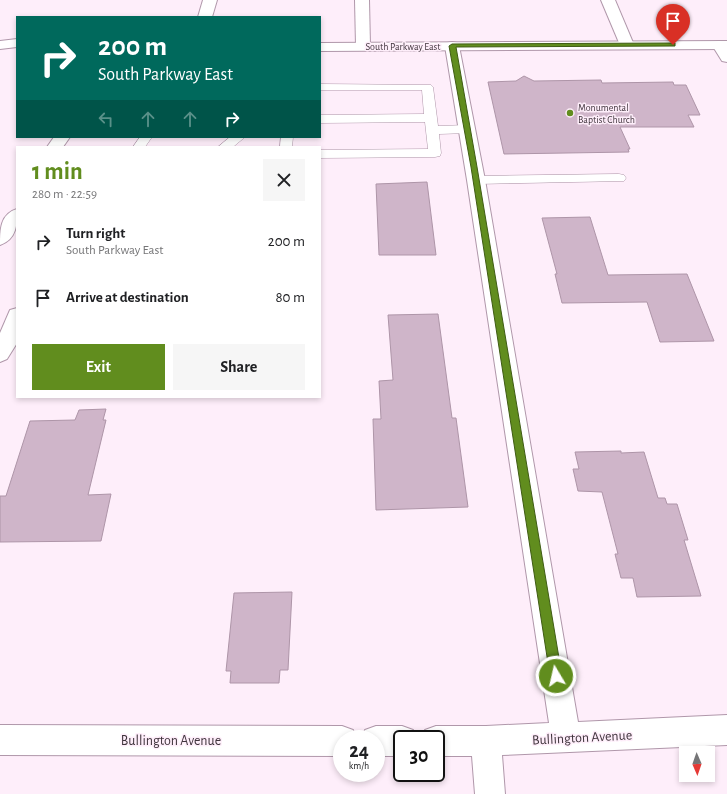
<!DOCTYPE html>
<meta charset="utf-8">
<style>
body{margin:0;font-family:"Alegreya Sans",sans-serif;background:#f6f6f6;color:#202124;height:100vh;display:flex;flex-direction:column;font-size:15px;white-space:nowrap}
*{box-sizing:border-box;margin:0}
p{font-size:13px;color:#757577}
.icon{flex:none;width:22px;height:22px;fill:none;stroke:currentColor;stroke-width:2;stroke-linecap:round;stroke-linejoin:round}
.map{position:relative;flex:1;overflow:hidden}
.details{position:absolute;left:16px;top:146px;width:305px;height:252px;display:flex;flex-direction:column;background:#fff;border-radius:0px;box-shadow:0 2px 6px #0003}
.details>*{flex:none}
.guide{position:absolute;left:16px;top:16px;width:305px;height:122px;border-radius:0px;box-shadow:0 2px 6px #0003;background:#00695c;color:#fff;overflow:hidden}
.needle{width:26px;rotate:178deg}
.tools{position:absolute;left:679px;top:746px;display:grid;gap:8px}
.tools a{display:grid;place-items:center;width:36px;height:36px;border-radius:0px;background:#fff;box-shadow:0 2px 6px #0003;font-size:20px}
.speed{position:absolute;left:333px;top:730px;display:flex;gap:8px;font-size:20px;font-weight:700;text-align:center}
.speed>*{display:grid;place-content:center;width:52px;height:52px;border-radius:50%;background:#fff;box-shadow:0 2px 6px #0003;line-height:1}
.speed small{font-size:10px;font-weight:400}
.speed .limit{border:2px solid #111;border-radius:6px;background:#fff;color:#111}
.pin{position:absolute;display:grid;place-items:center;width:34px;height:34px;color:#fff;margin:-41px -17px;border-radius:50% 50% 50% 0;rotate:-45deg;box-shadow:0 0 4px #0007}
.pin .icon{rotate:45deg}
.me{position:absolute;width:44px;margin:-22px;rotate:351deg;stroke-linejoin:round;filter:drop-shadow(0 0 3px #0008)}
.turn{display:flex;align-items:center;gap:14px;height:84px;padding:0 16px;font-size:18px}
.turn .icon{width:52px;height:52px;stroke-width:2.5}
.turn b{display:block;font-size:28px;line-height:34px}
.lanes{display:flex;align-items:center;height:38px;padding:0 16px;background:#0003;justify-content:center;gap:20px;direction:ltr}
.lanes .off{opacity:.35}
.round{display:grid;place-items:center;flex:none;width:42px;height:42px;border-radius:0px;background:#f6f6f6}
.summary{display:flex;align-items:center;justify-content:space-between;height:68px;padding:0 16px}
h1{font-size:24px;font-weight:700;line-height:30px;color:#618d1e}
.primary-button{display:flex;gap:8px;margin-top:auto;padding:8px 16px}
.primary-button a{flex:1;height:46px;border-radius:0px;background:#618d1e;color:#fff;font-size:16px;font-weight:700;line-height:46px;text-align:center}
.primary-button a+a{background:#f6f6f6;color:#202124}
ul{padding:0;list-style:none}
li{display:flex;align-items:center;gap:12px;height:56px;padding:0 16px}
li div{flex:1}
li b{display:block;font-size:15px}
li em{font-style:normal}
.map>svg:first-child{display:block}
</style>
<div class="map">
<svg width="727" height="794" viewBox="0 0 727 794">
<rect width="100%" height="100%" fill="#feeefa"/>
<g fill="#cfb5c9" stroke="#ae95a8">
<path d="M 524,76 L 534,81 L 601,80 L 602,83 L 673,82 L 674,85 L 686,85 L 700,115 L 688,115 L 694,127 L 620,127 L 630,149 L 628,149 L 629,152 L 504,154 L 488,82 L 516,81 Z"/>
<path d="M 427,182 L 436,255 L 379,255 L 376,184 Z"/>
<path d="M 590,217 L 608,275 L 687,274 L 714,341 L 660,342 L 647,302 L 562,303 L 555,274 L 557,274 L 542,218 Z"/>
<path d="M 438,314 L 452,418 L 456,418 L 468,507 L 376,510 L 373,419 L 381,419 L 379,381 L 393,380 L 388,315 Z"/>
<path d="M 106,409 L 103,420 L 106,420 L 88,495 L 111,494 L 101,541 L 0,542 L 0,496 L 6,496 L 30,421 L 75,420 L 79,410 Z"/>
<path d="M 621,451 L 621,453 L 644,452 L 658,498 L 665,498 L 667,504 L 677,504 L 688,540 L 684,540 L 701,596 L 637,597 L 633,578 L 621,578 L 615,554 L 618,554 L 602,492 L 578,491 L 573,469 L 579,469 L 575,452 Z"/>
<path d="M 292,592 L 288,670 L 280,670 L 279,683 L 230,683 L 231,671 L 226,671 L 234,593 Z"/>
</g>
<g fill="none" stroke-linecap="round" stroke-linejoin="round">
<defs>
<g id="service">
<path d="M 320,84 L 431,85 L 433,87 L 438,126 L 468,125 L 472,126 L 474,129 L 472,132 L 468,133 L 439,134 L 441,153 L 440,156 L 435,157 L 320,158 L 320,150 L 428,149 L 425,122 L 320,123 L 320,115 L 424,114 L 422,90 L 320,90 Z"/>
<path d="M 140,137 L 152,137 L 145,147 L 133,147 Z"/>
<path d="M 230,137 L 245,137 L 233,147 L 218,147 Z"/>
<path d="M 281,137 L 293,137 L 292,147 L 280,147 Z"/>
<path d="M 619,174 L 624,175 L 626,178 L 624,181 L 476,184 L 471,183 L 469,180 L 471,177 L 476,176 Z"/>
</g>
<g id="minor">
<path d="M 203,0 L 217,0 L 212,17 L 198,17 Z"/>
<path d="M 355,0 L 369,0 L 370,46 L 368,49 L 363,50 L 358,49 L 356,46 Z"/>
<path d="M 601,0 L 615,0 L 634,45 L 632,48 L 627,49 L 622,48 L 620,45 Z"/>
<path d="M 719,41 L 724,42 L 727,47 L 727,62 L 722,61 L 712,45 L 714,42 Z"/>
<path d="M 452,42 L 457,43 L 459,46 L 485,180 L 578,722 L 727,715 L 727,745 L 502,755 L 505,794 L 475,794 L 472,756 L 436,756 L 436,739 L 422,739 L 425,730 L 436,726 L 486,726 L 549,723 L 467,180 L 445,46 L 447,43 Z"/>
<path d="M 17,308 L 17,343 L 7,359 L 0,362 L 0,333 L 10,310 Z"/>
<path d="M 0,725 L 342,726 L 353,730 L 356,739 L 342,739 L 342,756 L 0,755 Z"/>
<path d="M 376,726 L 402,726 L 413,730 L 416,739 L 402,739 L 402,756 L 376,756 L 376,739 L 362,739 L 365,730 Z"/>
</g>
<path id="tertiary" d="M 17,39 L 17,47 L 0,49 L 0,41 Z"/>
<g id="secondary">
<path d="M 727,41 L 727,49 L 320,51 L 320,43 Z"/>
<path d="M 54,137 L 70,137 L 63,147 L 47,147 Z"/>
<path d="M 17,209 C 17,224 17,239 0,245 C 0,230 0,214 17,209 Z"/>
</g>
</defs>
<use href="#service" stroke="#b097aa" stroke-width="1"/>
<use href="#minor" stroke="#b097aa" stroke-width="2"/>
<use href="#tertiary" stroke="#b097aa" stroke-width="2"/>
<use href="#secondary" stroke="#b097aa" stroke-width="2"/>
<use href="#service" fill="#fff" fill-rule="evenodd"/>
<use href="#minor" fill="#fff" fill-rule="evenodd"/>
<use href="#tertiary" fill="#fff" fill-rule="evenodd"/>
<use href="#secondary" fill="#fff" fill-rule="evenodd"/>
</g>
<path fill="#618d1e" stroke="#3f5c14" d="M 673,43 L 675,43 L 675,46 L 456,47 L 477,167 L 562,676 L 560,680 L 556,682 L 552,680 L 550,676 L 471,167 L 449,46 L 452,44 Z"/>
<circle fill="#618d1e" stroke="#feeefa" stroke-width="1.5" cx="570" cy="113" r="4"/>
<g text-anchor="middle" stroke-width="3" stroke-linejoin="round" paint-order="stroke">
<g font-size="10" fill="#40353d" stroke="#feeefa">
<text x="403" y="50">South Parkway East</text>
</g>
<g font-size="10" fill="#40353d" stroke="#feeefa" text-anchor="start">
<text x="578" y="111">Monumental<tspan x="578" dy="12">Baptist Church</tspan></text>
</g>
<g font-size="14" fill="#40353d" stroke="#feeefa">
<text transform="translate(582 737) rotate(-3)" y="5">Bullington Avenue</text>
<text x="171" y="745">Bullington Avenue</text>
</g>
</g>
</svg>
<div class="tools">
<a><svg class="needle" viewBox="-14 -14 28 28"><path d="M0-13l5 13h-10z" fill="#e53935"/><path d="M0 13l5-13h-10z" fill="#757577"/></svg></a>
</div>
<div class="speed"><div>24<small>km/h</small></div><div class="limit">30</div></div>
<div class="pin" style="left:673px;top:45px;background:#d93025"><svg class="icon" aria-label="arrive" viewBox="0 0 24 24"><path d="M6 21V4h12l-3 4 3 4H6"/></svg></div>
<svg class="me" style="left:556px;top:676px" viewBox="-20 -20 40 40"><circle r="17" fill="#618d1e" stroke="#fff" stroke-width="3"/><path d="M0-11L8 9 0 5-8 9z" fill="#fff"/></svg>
<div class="guide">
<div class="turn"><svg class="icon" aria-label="right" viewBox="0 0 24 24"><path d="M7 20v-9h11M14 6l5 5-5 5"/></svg><div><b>200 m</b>South Parkway East</div></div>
<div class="lanes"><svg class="icon off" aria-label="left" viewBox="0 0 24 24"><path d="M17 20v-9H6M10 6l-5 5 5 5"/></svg><svg class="icon off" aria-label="ahead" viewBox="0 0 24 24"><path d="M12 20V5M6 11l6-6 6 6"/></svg><svg class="icon off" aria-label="ahead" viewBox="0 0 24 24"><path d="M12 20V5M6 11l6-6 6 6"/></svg><svg class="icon" aria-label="right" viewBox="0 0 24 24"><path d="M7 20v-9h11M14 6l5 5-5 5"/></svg></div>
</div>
<section class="details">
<div class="summary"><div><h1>1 min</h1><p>280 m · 22:59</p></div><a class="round"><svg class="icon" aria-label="close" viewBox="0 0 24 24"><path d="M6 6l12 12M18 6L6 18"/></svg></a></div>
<ul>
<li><svg class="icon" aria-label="right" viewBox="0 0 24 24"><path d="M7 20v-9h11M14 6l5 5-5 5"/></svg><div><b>Turn right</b><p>South Parkway East</p></div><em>200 m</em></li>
<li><svg class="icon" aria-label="arrive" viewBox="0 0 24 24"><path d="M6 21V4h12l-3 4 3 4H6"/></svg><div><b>Arrive at destination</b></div><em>80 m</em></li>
</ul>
<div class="primary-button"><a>Exit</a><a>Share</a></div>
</section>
</div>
